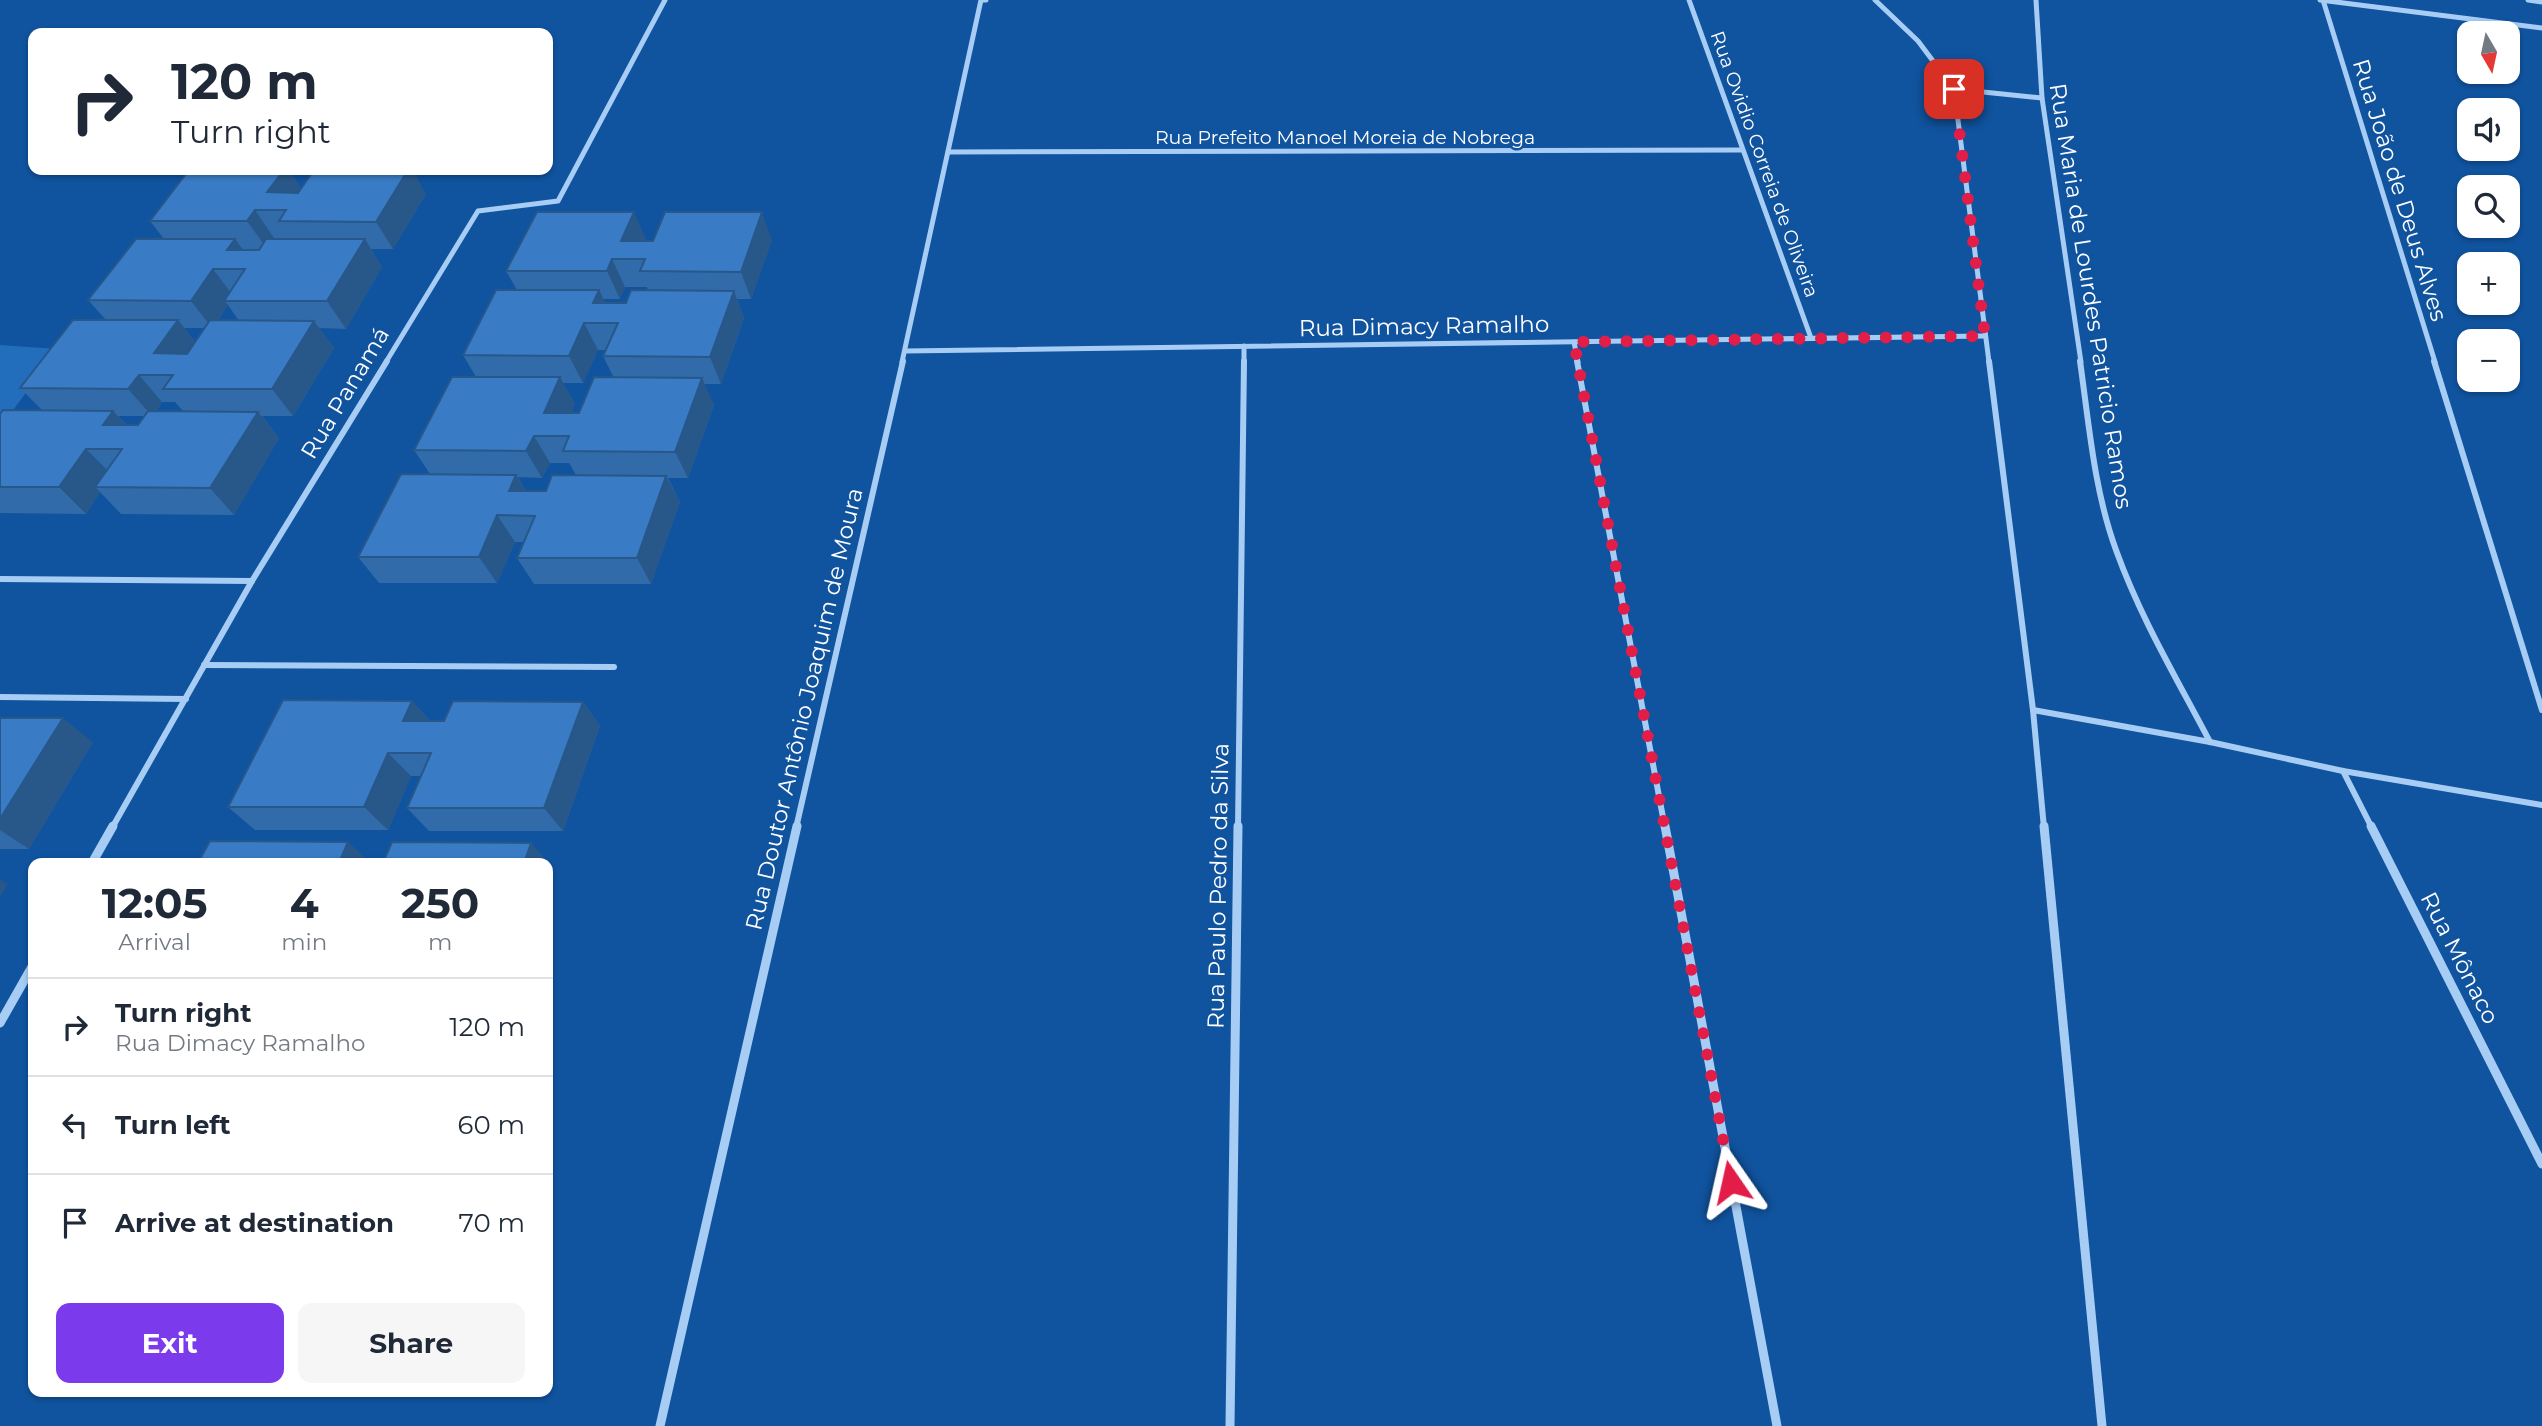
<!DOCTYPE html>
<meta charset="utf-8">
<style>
body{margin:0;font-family:Montserrat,sans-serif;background:#f6f6f7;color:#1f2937;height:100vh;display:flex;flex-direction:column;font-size:26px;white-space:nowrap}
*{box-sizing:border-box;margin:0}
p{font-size:23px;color:#747a83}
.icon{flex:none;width:38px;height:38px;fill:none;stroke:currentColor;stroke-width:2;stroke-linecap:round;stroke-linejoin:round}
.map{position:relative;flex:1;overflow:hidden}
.drawer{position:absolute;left:28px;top:858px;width:525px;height:539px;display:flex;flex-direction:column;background:#fff;border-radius:14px;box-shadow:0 2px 5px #0004}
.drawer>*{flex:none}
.hud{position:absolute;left:28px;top:28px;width:525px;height:147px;border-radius:14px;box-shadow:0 2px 5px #0004;background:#fff;color:#1f2937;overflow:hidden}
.needle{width:46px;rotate:171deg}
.tools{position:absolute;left:2457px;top:21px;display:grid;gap:14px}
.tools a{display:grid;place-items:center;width:63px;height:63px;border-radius:14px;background:#fff;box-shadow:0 2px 5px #0004;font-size:35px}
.pin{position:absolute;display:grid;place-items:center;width:60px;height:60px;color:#fff;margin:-30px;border-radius:14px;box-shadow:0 4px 10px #0006}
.me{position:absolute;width:77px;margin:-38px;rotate:349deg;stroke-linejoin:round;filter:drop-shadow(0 0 5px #0008)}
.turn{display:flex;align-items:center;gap:24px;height:147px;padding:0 28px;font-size:32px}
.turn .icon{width:91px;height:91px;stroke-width:2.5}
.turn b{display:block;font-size:49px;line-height:60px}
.eta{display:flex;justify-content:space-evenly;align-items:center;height:119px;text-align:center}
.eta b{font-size:42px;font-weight:700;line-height:49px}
.primary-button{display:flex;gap:14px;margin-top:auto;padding:14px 28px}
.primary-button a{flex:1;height:80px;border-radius:14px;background:#7c3aed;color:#fff;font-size:28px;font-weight:700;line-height:80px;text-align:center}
.primary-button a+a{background:#f6f6f7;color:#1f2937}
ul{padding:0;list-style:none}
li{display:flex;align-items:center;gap:21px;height:98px;padding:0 28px;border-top:2px solid #e0e1e3}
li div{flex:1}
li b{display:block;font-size:26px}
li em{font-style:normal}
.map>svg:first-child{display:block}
</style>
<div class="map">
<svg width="2542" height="1426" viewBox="0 0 2542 1426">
<rect width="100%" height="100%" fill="#10539e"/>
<path fill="#236dbd" d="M 0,345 L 58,349 L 0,428 Z"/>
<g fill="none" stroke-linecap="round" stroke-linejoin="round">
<g stroke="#a7cdf5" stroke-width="5">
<path d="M 1689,0 L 1811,338"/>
<path d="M 1875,0 L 1918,41 L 1954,89 L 1989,362"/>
<path d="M 2036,0 L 2042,98 L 2081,362"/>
<path d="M 2320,0 L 2542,28"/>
<path d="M 2323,0 L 2435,362"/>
<path d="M 2528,0 L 2542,2"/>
<path d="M 1954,89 L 2042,98"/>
<path d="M 948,152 L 1742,150"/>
<path d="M 1574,342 L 1578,362"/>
<path d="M 905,351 L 1985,336"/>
<path d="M 386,362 L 478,211 L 558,201 L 665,0"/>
<path d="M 902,362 L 981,0 L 986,0"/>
<path d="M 1244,362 L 1244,346"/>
</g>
<g stroke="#a7cdf5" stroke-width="6">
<path d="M 1577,361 L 1665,828"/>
<path d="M 1989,361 L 2033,710 L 2044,828"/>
<path d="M 2080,361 C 2089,424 2094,490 2116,550 C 2140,617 2177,679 2210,742"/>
<path d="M 2434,361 L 2542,710"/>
<path d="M 0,579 L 252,581"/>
<path d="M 204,665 L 614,667"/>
<path d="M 0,697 L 186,699"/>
<path d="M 2033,710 L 2210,742 L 2343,771 L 2542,805"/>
<path d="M 2343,771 L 2372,828"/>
<path d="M 112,828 L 252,581 L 387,361"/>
<path d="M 796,828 L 903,361"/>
<path d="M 1238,828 L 1244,361"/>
</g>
<g stroke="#a7cdf5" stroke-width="9">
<path d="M 1665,826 L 1777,1426"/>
<path d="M 2044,826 L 2102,1426"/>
<path d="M 2371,826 L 2542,1164"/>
<path d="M 92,863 L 113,826"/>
<path d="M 0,1023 L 33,965"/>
<path d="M 660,1426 L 797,826"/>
<path d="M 1230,1426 L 1238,826"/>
</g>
</g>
<g fill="#316ba9" fill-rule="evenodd">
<path d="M 189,170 L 289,170 L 301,188 L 426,194 L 393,249 L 371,249 L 382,267 L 346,329 L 319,328 L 334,348 L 293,416 L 262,416 L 279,438 L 234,515 L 121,514 L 100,492 L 86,514 L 0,513 L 0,414 L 42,410 L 20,388 L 106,320 L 88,300 L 164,239 L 150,221 ZM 274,238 L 290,238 L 291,239 L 273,239 ZM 243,249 L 260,249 L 259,250 L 244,250 ZM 228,305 L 239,321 L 218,320 ZM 184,328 L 205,328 L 195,342 ZM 162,402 L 175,402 L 183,411 L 156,411 ZM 118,416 L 145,416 L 138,425 L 127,425 Z"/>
<path d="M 646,239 L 645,241 L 772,240 L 751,299 L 737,299 L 744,318 L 721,384 L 704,384 L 714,405 L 688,478 L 668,478 L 680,502 L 651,584 L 534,584 L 517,558 L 524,542 L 515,542 L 497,583 L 379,583 L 358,557 L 430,474 L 414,450 L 476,377 L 463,355 L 517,290 L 506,271 ZM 625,287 L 647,287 L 648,291 L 626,303 L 605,303 L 603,299 L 620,299 ZM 598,350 L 606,350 L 603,356 L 614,378 L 579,413 L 571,413 L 575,404 L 563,383 L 583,383 ZM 550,463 L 569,463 L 576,475 L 546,491 L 526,491 L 518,477 L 542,478 Z"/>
<path d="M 412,701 L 430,721 L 444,721 L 583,702 L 600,726 L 563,831 L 429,831 L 407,808 L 421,776 L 411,776 L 388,830 L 255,830 L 228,807 Z"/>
<path d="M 0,718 L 93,742 L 29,849 L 0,849 Z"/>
</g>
<g fill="#28578a">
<path d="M 284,170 L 289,170 L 304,193 L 286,210 L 267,192 Z"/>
<path d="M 408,170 L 413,170 L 426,194 L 393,249 L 376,222 Z"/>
<path d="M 255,210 L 274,238 L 267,249 L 247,221 Z"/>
<path d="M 634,212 L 646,239 L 637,259 L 621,241 Z"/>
<path d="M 762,212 L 772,240 L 751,299 L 741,272 Z"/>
<path d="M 235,239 L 255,266 L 227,250 Z"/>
<path d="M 365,239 L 382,267 L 346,329 L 327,301 Z"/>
<path d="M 612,259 L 625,287 L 620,299 L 607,271 Z"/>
<path d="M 213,269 L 234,297 L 224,301 L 228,305 L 212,328 L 191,301 Z"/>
<path d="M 599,290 L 613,318 L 593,303 Z"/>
<path d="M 734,291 L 744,318 L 721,384 L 710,357 Z"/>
<path d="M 178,320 L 200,348 L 173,375 L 154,353 Z"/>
<path d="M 314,321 L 334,348 L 293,416 L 272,389 Z"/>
<path d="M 584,323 L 598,350 L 583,383 L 569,356 Z"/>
<path d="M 139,375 L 162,402 L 152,416 L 128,389 Z"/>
<path d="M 560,377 L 575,404 L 561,436 L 544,413 Z"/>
<path d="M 702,378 L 714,405 L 688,478 L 675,452 Z"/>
<path d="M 113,411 L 138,438 L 103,425 Z"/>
<path d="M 258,412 L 279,438 L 234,515 L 210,488 Z"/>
<path d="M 534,436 L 550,463 L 542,478 L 526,451 Z"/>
<path d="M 86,449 L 112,475 L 95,487 L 100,492 L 86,514 L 59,487 Z"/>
<path d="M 516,475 L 533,501 L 509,491 Z"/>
<path d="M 666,476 L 680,502 L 651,584 L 637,558 Z"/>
<path d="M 497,515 L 515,542 L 497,583 L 479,557 Z"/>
<path d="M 412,701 L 433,725 L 403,721 Z"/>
<path d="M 583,702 L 600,726 L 563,831 L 544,808 Z"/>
<path d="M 63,718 L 93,742 L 29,849 L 0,830 L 0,819 Z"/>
<path d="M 388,753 L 411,776 L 388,830 L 364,807 Z"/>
<path d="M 348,842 L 371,863 L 339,863 Z"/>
<path d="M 531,843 L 551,865 L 548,874 L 548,863 L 524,863 Z"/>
<path d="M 0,879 L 8,884 L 0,897 Z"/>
</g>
<g fill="#397cc5" stroke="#28578a" stroke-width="2">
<path d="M 189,170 L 284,170 L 267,192 L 298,193 L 314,170 L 408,170 L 376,222 L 279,221 L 286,210 L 255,210 L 247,221 L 150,221 Z"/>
<path d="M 537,212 L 634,212 L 621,241 L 653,241 L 665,212 L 762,212 L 741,272 L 640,271 L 645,259 L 612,259 L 607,271 L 506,271 Z"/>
<path d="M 136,239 L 235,239 L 227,250 L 259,250 L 266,239 L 365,239 L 327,301 L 224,301 L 245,269 L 213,269 L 191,301 L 88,300 Z"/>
<path d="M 496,290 L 599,290 L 593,303 L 626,303 L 631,290 L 734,291 L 710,357 L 603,356 L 618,323 L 584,323 L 569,356 L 463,355 Z"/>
<path d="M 73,320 L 178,320 L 154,353 L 187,354 L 210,320 L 314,321 L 272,389 L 163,389 L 173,375 L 139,375 L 128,389 L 20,388 Z"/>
<path d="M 452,377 L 560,377 L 544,413 L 579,413 L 594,377 L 702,378 L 675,452 L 563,451 L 569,436 L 534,436 L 526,451 L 414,450 Z"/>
<path d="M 3,410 L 113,411 L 103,425 L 138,425 L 148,411 L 258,412 L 210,488 L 95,487 L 122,449 L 86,449 L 59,487 L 0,487 L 0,414 Z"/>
<path d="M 401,474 L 516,475 L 509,491 L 546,491 L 552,475 L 666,476 L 637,558 L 517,558 L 535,516 L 497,515 L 479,557 L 358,557 Z"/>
<path d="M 283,700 L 412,701 L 403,721 L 444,721 L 453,701 L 583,702 L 544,808 L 407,808 L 431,753 L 388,753 L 364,807 L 228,807 Z"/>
<path d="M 0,718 L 63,718 L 0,819 Z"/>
<path d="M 210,841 L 348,842 L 339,863 L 198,863 Z"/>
<path d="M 392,842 L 531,843 L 524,863 L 383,863 Z"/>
</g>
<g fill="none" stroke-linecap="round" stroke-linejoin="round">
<path stroke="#e11d48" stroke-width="12" stroke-dasharray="0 21.6" d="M 1731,1182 L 1574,342 L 1985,336 L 1954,89"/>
</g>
<g text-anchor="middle" stroke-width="5" stroke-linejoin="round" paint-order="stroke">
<g font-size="19" fill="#fff" stroke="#10539e">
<text x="1345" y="144">Rua Prefeito Manoel Moreia de Nobrega</text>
<text transform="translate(1765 164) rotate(70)" y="7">Rua Ovidio Correia de Oliveira</text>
</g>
<g font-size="23" fill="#fff" stroke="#10539e">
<text transform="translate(2400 190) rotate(73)" y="8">Rua João de Deus Alves</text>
<text transform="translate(2091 296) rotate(81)" y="8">Rua Maria de Lourdes Patricio Ramos</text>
<text transform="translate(1424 326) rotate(-1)" y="8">Rua Dimacy Ramalho</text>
<text transform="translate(345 393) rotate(-59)" y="8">Rua Panamá</text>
<text transform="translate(804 709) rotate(-77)" y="8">Rua Doutor Antônio Joaquim de Moura</text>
<text transform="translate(1218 886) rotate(-89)" y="8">Rua Paulo Pedro da Silva</text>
<text transform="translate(2460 958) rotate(63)" y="8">Rua Mônaco</text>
</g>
</g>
</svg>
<div class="tools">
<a><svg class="needle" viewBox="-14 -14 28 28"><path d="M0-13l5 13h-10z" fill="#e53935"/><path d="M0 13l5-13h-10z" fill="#747a83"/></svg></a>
<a><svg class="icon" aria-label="sound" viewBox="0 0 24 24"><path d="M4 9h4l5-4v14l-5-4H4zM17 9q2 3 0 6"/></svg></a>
<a><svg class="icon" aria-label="search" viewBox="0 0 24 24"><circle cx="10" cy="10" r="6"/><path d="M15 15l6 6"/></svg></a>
<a>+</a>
<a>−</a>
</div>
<div class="pin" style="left:1954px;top:89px;background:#d93025"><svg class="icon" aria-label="arrive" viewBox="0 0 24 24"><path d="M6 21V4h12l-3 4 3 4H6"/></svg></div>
<svg class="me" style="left:1731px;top:1182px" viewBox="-20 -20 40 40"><path d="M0-17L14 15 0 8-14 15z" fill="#e11d48" stroke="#fff" stroke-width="4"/></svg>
<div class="hud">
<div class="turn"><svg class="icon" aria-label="right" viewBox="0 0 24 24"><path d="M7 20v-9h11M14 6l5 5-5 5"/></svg><div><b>120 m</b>Turn right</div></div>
</div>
<section class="drawer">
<div class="eta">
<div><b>12:05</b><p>Arrival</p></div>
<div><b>4</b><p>min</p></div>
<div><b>250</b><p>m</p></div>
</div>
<ul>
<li><svg class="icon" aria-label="right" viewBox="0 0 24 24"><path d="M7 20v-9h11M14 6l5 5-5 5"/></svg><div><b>Turn right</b><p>Rua Dimacy Ramalho</p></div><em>120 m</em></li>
<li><svg class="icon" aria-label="left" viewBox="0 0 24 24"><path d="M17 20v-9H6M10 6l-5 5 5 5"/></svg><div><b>Turn left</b></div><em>60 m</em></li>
<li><svg class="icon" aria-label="arrive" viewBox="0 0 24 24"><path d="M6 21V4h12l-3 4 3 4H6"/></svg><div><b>Arrive at destination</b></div><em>70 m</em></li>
</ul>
<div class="primary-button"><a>Exit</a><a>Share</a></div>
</section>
</div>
